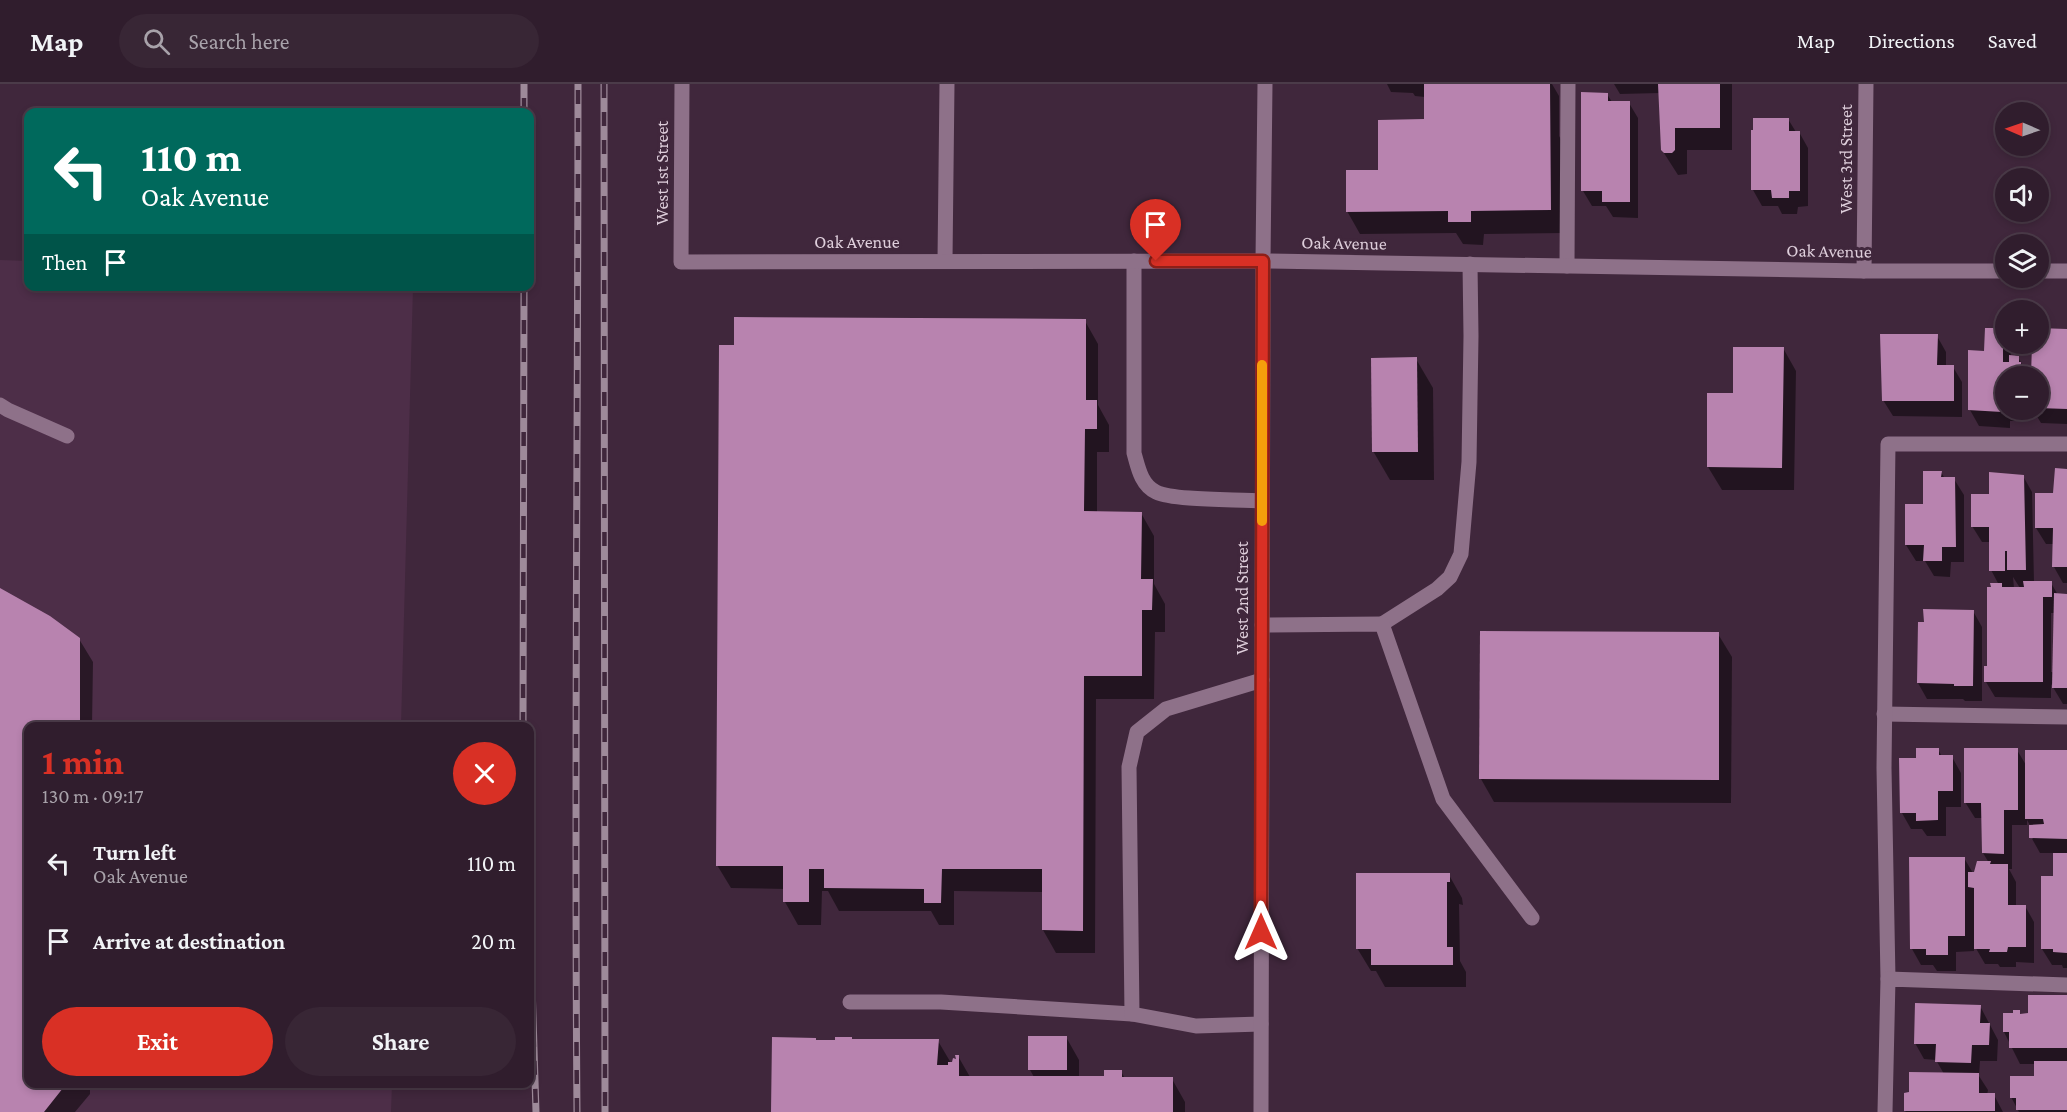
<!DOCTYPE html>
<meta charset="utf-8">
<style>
body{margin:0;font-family:"Crimson Pro",serif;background:#382635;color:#f1f3f6;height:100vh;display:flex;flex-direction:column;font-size:22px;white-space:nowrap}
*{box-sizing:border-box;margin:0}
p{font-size:20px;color:#a8a2aa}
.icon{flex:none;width:33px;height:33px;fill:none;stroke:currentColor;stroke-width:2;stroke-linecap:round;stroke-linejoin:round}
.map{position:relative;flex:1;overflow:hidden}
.drawer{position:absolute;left:24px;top:638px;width:510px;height:366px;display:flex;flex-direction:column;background:#301d2d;border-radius:12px;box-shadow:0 3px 9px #0003,0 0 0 2px #4b3b49}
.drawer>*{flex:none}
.hud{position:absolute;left:24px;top:24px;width:510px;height:183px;border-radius:12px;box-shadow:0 3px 9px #0003,0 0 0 2px #4b3b49;background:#00695c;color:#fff;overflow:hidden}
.needle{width:39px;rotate:272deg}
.tools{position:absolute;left:1995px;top:18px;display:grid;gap:12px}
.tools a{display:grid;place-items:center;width:54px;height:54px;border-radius:50%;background:#301d2d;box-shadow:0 3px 9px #0003,0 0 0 2px #4b3b49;font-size:30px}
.pin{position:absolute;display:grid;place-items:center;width:51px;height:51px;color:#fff;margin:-62px -26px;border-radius:50% 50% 50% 0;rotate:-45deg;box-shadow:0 0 6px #0007}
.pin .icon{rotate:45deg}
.me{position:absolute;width:66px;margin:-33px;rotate:0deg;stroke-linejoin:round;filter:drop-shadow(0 0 4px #0008)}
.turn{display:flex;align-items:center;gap:21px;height:126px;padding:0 18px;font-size:27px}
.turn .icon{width:78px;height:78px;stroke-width:2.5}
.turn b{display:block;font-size:42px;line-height:51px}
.then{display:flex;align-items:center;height:57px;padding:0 18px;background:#0003;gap:12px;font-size:22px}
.round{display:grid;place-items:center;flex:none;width:63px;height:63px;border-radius:32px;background:#382635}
.headline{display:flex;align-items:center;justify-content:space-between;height:102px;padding:0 18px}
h1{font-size:36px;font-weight:700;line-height:45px;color:#d93025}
.action{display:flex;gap:12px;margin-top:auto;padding:12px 18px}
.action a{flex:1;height:69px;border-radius:36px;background:#d93025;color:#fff;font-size:24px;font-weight:700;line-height:69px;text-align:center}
.action a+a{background:#382635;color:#f1f3f6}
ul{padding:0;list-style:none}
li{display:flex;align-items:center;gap:18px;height:78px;padding:0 18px}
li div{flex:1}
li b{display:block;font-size:22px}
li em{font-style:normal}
header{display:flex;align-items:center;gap:36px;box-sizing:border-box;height:84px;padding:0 30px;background:#301d2d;border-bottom:2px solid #4b3b49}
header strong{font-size:28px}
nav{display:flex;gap:33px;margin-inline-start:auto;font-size:21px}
.search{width:420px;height:54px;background:#382635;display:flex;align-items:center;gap:15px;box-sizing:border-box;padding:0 21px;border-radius:33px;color:#a8a2aa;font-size:22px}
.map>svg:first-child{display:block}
</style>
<header>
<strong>Map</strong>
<div class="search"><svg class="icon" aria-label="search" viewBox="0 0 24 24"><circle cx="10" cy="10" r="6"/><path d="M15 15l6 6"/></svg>Search here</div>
<nav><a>Map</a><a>Directions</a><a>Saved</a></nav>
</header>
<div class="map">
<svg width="2067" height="1028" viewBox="0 0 2067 1028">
<rect width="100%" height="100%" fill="#40273c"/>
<path fill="#4d2e48" d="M 0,176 L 28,177 L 28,202 L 413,203 L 401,642 L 28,642 L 28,999 L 392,999 L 391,1028 L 0,1028 Z"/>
<g fill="#0007" fill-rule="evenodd">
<path d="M 1387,0 L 1552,0 L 1559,12 L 1559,52 L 1563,59 L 1564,149 L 1484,150 L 1483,161 L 1463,160 L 1456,149 L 1360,150 L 1347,127 L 1380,88 L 1427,37 L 1425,13 L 1415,12 L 1413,9 L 1391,8 Z"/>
<path d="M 1614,0 L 1732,0 L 1732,66 L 1687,66 L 1687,90 L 1678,91 L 1662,66 L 1660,9 L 1620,10 Z"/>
<path d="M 1607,10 L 1612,18 L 1629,19 L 1638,34 L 1638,134 L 1613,133 L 1606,122 L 1592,122 L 1583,107 Z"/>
<path d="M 1788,35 L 1796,48 L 1799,48 L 1808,64 L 1808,122 L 1798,123 L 1797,130 L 1782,130 L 1778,122 L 1762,122 L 1753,106 Z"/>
<path d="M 1085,237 L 1098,260 L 1098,321 L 1109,341 L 1109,368 L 1097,368 L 1097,429 L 1141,429 L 1154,452 L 1154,500 L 1165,520 L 1165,548 L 1155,548 L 1154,615 L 1096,615 L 1095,869 L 1056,869 L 1043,846 L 1043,808 L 954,807 L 954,841 L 939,841 L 931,827 L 839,827 L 828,807 L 822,807 L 821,841 L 798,841 L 785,818 L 785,805 L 731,804 L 717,781 Z"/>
<path d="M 2002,245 L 2006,251 L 2006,260 L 2011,261 L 2011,273 L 2018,273 L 2028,292 L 2006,292 L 2006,326 L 2030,326 L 2029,337 L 2010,337 L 2010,344 L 1979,342 L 1970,326 L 1986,268 Z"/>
<path d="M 2067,246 L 2067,340 L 2041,339 L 2033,326 L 2038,326 L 2038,292 L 2033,292 L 2034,260 L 2038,260 Z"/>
<path d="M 1937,252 L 1946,268 L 1946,282 L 1953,283 L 1962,298 L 1962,333 L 1893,332 L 1883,316 Z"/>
<path d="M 1783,264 L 1796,287 L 1794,406 L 1722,406 L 1708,383 L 1709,311 L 1734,311 Z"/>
<path d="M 1416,275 L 1433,304 L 1434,396 L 1390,396 L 1373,367 Z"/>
<path d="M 2067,386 L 2067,499 L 2063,499 L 2054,483 L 2054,460 L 2046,460 L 2036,444 Z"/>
<path d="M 1941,388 L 1945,395 L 1954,395 L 1964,411 L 1964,478 L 1951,478 L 1950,493 L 1934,492 L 1925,477 L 1916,477 L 1906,461 Z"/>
<path d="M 2023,392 L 2032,408 L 2034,498 L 2051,499 L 2058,511 L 2067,511 L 2067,620 L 2063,620 L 2051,600 L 2051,614 L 1995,613 L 1986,598 L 1999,501 L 1991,486 L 1991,458 L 1982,458 L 1972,442 L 1991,411 ZM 2013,493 L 2020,504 L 2014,504 ZM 2051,529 L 2055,529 L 2054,588 L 2051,588 Z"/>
<path d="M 0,505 L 79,555 L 93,578 L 92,642 L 28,642 L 28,999 L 90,999 L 90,1010 L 75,1028 L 0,1028 Z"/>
<path d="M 1973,527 L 1982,543 L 1982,617 L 1965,617 L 1963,615 L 1927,615 L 1918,599 L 1919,539 Z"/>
<path d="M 1718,550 L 1732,573 L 1731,719 L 1494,718 L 1481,695 Z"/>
<path d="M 1938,665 L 1942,673 L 1952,673 L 1961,689 L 1961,723 L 1946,723 L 1946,752 L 1927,752 L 1922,745 L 1911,745 L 1902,729 Z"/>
<path d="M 2017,666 L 2026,681 L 2067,667 L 2067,884 L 2063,884 L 2062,881 L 2052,881 L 2042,865 L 2054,793 L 2054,769 L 2040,769 L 2031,753 L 2031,743 L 2027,736 L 2027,741 L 2012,741 L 2012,785 L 2009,785 L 2016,798 L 2016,822 L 2025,822 L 2034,838 L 2034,879 L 2016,878 L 2016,883 L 2000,883 L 1998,880 L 1985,880 L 1974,861 L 1974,867 L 1956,868 L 1956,887 L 1937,887 L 1933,881 L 1921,881 L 1912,865 L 1964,774 L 1973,789 L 1989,779 L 1983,769 L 1983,734 L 1975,734 L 1965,718 Z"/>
<path d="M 1449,791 L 1462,814 L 1463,821 L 1459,820 L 1460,877 L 1466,888 L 1466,903 L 1385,903 L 1376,887 L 1371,887 L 1357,864 Z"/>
<path d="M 2067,913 L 2067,1028 L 2019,1028 L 2011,1013 L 2036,993 L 2036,980 L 2020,980 L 2004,948 L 2019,928 L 2021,931 L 2029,931 Z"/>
<path d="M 1980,922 L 1998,956 L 1997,977 L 1980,977 L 1979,992 L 1988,1006 L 1987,1011 L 1994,1011 L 2003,1028 L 1906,1028 L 1905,1027 L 1944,990 L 1936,976 L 1924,975 L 1915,959 Z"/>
<path d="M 1066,953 L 1079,976 L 1079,993 L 1106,993 L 1121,987 L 1125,995 L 1172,995 L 1185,1018 L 1185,1028 L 773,1028 L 816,957 L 938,957 L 951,979 L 958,976 L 958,972 L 970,993 L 1034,993 L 1030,986 Z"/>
</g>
<g fill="#b883af">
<path d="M 1424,0 L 1550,0 L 1551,126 L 1471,127 L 1471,138 L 1448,138 L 1448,127 L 1346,128 L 1346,86 L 1378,86 L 1378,36 L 1424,35 Z"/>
<path d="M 1658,0 L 1720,0 L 1720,44 L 1675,44 L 1675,66 L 1672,69 L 1664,69 L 1661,66 Z"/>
<path d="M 1581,8 L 1608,9 L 1608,17 L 1630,17 L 1630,118 L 1602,118 L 1602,107 L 1581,107 Z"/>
<path d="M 1753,34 L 1789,34 L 1789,47 L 1800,47 L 1800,107 L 1789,107 L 1789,114 L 1772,114 L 1771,106 L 1751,106 L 1751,46 L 1753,46 Z"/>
<path d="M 734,233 L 1086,235 L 1086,316 L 1097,316 L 1097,345 L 1085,345 L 1084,427 L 1142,428 L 1141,495 L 1153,495 L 1152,526 L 1142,526 L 1142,592 L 1084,592 L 1083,847 L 1042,846 L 1042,785 L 942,785 L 941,819 L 924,819 L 924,805 L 824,804 L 824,785 L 809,785 L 809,818 L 783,818 L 783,782 L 716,782 L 719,261 L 734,261 Z"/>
<path d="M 1985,244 L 2003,244 L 2003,278 L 2009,278 L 2009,271 L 2019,272 L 2019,278 L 2021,278 L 2021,292 L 2006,292 L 2006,322 L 2002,322 L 2002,328 L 1968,326 L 1968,266 L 1984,267 Z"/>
<path d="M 2038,244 L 2067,245 L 2067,325 L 2038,324 L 2038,292 L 2031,292 L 2032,260 L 2038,260 Z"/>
<path d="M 1880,250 L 1938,250 L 1937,281 L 1954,281 L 1954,317 L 1882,317 Z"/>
<path d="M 1733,263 L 1784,263 L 1782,384 L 1707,383 L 1707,309 L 1733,309 Z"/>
<path d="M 1417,273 L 1418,368 L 1372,368 L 1371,274 Z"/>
<path d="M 2055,384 L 2067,385 L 2067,483 L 2052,483 L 2053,444 L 2035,444 L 2035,409 L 2053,409 Z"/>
<path d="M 1923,387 L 1942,387 L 1941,393 L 1955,393 L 1956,463 L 1942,463 L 1942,477 L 1923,477 L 1924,461 L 1905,461 L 1905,420 L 1923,420 Z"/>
<path d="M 1989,388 L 2024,391 L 2026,486 L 2007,486 L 2007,467 L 2005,467 L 2005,487 L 1989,487 L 1989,443 L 1971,443 L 1971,410 L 1989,410 Z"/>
<path d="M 2023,497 L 2052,497 L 2052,513 L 2043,513 L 2043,598 L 1984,598 L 1984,582 L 1987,582 L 1987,503 L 1991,503 L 1990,499 L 2002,499 L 2002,503 L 2024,503 Z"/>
<path d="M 0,504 L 50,532 L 80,554 L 80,642 L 28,642 L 28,999 L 67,999 L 44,1028 L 0,1028 Z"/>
<path d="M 2054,509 L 2067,510 L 2067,604 L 2052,604 Z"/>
<path d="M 1923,525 L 1974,526 L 1973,602 L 1954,602 L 1954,600 L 1917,599 L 1918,538 L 1924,538 Z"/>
<path d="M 1480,547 L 1719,548 L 1719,696 L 1479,695 Z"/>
<path d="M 1916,664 L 1939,664 L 1939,671 L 1953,671 L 1953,707 L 1938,707 L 1938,736 L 1916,737 L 1916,729 L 1900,729 L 1899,674 L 1916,674 Z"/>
<path d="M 1964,664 L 2018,664 L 2018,726 L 2004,726 L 2004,770 L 1982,769 L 1981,719 L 1964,719 Z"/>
<path d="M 2025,666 L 2067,666 L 2067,755 L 2029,754 L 2029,741 L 2044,740 L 2043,735 L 2025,735 Z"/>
<path d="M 2053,769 L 2067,769 L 2067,869 L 2053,868 L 2053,865 L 2041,865 L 2041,792 L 2053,792 Z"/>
<path d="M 1909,773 L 1965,773 L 1965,852 L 1948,852 L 1948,871 L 1926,871 L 1926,865 L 1910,865 Z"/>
<path d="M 1977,777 L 1991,777 L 1990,780 L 2008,780 L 2008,821 L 2026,821 L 2026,863 L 2008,863 L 2007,868 L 1989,868 L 1990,865 L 1974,865 L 1974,804 L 1968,803 L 1968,788 L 1974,788 Z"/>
<path d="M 1356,789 L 1450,789 L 1450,798 L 1447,798 L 1447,863 L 1453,863 L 1453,881 L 1371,881 L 1371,865 L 1356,865 Z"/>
<path d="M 2028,911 L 2067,911 L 2067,964 L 2009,964 L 2009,948 L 2003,948 L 2003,929 L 2013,929 L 2013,926 L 2020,926 L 2020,930 L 2028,929 Z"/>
<path d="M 1915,919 L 1981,921 L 1980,939 L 1990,939 L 1989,961 L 1972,961 L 1971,979 L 1935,978 L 1936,960 L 1914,960 Z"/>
<rect x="1028" y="952" width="39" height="34"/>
<path d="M 772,953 L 816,954 L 816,956 L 835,956 L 835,953 L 852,953 L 852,955 L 939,955 L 937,981 L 948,981 L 948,978 L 952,978 L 953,974 L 956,975 L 955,971 L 959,971 L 959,992 L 1104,992 L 1104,986 L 1122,986 L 1122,993 L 1173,993 L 1173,1028 L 771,1028 Z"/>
<path d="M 2034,977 L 2067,977 L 2067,1026 L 2016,1026 L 2016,1014 L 2010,1014 L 2010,992 L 2034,992 Z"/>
<path d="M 1909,988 L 1979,989 L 1979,1009 L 1995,1009 L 1995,1027 L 1904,1027 L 1904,1009 L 1909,1008 Z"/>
</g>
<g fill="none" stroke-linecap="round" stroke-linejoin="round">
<g stroke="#8e7189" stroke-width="15">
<path d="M 945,177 L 947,0"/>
<path d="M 1134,177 L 1134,369 C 1138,383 1141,401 1156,408 C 1175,417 1238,415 1262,417"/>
<path d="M 1567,182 L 1568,0"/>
<path d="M 0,321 L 8,326 L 67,352"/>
<path d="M 1382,540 L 1437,505 L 1450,493 L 1461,470 L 1469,378 L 1471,252 L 1470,180"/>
<path d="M 1262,541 L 1382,540 L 1443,715 L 1532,834"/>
<path d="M 1884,630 L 2067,633"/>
<path d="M 1888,895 L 1884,684 L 1888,360 L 2067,360"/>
<path d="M 850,918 L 941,918 L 1132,930"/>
<path d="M 1261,940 L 1196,942 L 1132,930 L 1129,683 L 1137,648 L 1166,625 L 1262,596"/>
<path d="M 1885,1028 L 1888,895 L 2067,901"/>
</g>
<g stroke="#8e7189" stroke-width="15">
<path d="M 682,0 L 681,178 L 1263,177 L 1864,187 L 2006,187"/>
<path d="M 1864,187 L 1866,0"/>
<path d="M 2038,187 L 2067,187"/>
<path d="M 1261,1028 L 1263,177 L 1265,0"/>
</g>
<defs>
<g id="rail">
<path d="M 604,0 L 605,1028"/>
<path d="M 524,28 L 524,0"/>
<path d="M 523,642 L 524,202"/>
<path d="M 530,837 L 536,1028"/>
<path d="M 577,1028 C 574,685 578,343 578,0"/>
</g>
</defs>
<use href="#rail" stroke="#9e8a9a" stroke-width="7"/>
<use href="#rail" stroke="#40273c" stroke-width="4.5" stroke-dasharray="14" stroke-linecap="butt"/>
</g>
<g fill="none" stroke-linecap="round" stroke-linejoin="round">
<defs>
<path id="route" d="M 1156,177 L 1263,177 L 1261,848"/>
</defs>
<use href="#route" stroke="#8d1f18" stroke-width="15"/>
<use href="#route" stroke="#d93025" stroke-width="10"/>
<path stroke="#f59e0b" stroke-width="10" d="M 1262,437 L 1262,281"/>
</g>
<g text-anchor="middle" stroke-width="6" stroke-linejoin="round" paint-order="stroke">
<g font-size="18" fill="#decedb" stroke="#40273c">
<text transform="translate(1846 75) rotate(-90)" y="6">West 3rd Street</text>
<text transform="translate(662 89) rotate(-90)" y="6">West 1st Street</text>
<text x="857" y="164">Oak Avenue</text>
<text transform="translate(1344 159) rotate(1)" y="6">Oak Avenue</text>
<text transform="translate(1829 167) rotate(1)" y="6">Oak Avenue</text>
<text transform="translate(1242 514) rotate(-90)" y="6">West 2nd Street</text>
</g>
</g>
</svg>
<div class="tools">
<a><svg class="needle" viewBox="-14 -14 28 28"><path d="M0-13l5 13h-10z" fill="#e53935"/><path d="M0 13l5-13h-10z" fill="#a8a2aa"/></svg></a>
<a><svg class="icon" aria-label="sound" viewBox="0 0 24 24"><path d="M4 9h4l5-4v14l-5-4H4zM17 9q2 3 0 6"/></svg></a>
<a><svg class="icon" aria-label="layers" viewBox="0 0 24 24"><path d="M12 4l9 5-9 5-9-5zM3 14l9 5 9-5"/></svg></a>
<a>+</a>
<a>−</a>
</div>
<div class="pin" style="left:1156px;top:177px;background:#d93025"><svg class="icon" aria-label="arrive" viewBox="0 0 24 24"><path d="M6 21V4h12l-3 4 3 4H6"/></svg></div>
<svg class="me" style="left:1261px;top:848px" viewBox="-20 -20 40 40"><path d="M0-17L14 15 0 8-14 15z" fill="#d93025" stroke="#fff" stroke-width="4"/></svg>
<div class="hud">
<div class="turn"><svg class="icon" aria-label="left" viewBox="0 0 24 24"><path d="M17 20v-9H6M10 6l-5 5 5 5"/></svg><div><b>110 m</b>Oak Avenue</div></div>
<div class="then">Then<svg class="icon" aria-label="arrive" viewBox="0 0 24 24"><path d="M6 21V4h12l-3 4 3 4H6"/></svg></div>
</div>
<section class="drawer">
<div class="headline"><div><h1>1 min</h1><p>130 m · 09:17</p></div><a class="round" style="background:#d93025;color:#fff"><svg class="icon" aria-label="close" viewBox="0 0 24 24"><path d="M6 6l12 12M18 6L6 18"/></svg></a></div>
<ul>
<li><svg class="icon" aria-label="left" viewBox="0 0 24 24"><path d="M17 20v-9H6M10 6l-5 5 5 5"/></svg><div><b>Turn left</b><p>Oak Avenue</p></div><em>110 m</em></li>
<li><svg class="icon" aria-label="arrive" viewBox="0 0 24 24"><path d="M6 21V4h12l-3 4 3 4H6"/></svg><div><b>Arrive at destination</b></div><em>20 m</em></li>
</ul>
<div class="action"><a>Exit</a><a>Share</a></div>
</section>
</div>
